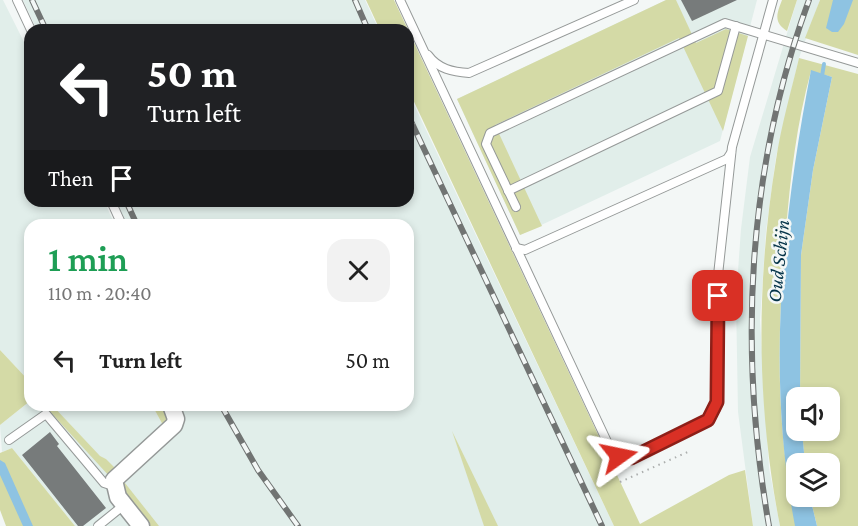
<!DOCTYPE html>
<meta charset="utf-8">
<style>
body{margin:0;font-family:"Crimson Pro",serif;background:#f2f2f2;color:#222;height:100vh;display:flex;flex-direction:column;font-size:22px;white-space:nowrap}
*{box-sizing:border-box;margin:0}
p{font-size:20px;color:#767676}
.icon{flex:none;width:33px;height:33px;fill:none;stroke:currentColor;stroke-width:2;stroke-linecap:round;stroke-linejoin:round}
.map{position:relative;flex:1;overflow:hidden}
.drawer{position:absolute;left:24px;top:219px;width:390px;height:192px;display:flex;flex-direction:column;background:#fff;border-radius:18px;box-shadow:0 3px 9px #0003}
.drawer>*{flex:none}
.hud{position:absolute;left:24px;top:24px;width:390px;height:183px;border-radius:18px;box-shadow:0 3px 9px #0003;background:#202124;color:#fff;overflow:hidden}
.fabs{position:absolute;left:786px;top:387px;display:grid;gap:12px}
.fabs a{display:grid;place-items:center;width:54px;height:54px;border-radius:12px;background:#fff;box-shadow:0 3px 9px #0003;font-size:30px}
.pin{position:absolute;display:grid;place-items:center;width:51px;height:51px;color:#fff;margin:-26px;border-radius:12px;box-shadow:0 3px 9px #0006}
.me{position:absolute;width:66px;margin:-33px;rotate:78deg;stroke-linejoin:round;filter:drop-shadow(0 0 4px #0008)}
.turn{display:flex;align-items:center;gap:21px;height:126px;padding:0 24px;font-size:27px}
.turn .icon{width:78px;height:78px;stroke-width:2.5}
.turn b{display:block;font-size:42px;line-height:51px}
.then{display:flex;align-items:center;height:57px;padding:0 24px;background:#0003;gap:12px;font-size:22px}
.round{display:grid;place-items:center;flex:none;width:63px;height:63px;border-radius:18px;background:#f2f2f2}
.overview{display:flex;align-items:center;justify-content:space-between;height:102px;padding:0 24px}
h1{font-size:36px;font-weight:600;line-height:45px;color:#1e9e55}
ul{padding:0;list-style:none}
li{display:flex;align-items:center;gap:18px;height:78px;padding:0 24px}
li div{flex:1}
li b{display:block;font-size:22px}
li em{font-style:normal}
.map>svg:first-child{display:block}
</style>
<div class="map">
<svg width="858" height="526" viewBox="0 0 858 526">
<rect width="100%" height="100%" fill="#f3f7f6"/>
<g fill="#e1eeea">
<path d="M 0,0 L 3,0 L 30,54 L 30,201 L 104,201 L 115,225 L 30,225 L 30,382 L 0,350 Z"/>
<path d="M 23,0 L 365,0 L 379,30 L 37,30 Z"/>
<path d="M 666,0 L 757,0 L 720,141 L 520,235 L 457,99 Z"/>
<path d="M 797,0 L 820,0 L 799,58 L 776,157 L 766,231 L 760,320 L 769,468 L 780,526 L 753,526 L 738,412 L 736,299 L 741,229 L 750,157 Z"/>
<path d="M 408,92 L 614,526 L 75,526 L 12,448 L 2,452 L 0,425 L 30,401 L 30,405 L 44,405 L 110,476 L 106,459 L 100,457 L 52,405 L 152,405 L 164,427 L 125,474 L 185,423 L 176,405 L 408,405 L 408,225 L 127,225 L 116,201 L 408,201 Z"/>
</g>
<g fill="#d4daa6">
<path d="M 366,0 L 394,0 L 640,524 L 729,475 L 745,470 L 753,526 L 614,526 L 408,89 L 408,30 L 380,30 Z"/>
<path d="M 666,0 L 676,0 L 696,43 L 726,29 L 748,36 L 723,131 L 679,38 L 495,125 L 542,226 L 520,235 L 457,99 Z"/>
<path d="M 782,0 L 797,0 L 787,31 C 773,22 777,13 782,0 Z"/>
<path d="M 820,0 L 858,0 L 858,55 L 805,38 Z"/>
<path d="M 799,58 L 858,74 L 858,526 L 817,526 L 810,497 L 830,496 L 830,464 L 805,463 L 802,431 L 830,430 L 830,398 L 800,397 L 801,255 L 813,170 L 832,77 L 811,71 C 797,122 790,178 786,232 C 777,331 775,429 797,526 L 780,526 C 756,404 756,282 776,160 C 781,126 791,92 799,58 Z"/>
<path d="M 0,350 L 30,382 L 30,401 L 0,425 Z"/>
<path d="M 44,405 L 52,405 L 100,456 L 106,459 L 116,469 L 110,477 Z"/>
<path d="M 152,405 L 165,405 L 168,416 L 164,427 Z"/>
<path d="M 452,431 L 498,526 L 484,526 Z"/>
<path d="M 12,448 L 75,526 L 6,526 L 0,510 L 0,453 Z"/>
<path d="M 121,478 L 159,526 L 150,526 L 124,494 Z"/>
</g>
<g fill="#8ec3e2">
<path d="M 833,0 L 853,0 L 844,24 L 838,32 L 832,32 L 826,28 Z"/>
<path d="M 811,70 L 832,77 L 813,170 L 801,255 L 800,397 L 796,398 L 796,430 L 802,431 L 805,463 L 796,464 L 796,496 L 810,497 L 817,526 L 795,526 C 766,374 782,221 811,70 Z"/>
<path d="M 0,460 L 5,463 L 33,526 L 23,526 L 0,475 Z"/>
</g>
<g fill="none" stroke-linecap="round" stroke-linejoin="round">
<path stroke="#8ec3e2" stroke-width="4" d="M 822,76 L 824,64"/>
</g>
<g fill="#777b7b">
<path d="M 681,0 L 737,0 L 692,21 Z"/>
<path d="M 50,432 L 59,444 L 57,446 L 106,508 L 83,526 L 78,526 L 22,455 Z"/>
</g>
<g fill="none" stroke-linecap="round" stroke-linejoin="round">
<defs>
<g id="service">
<path d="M 17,0 L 31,30"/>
<path d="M 400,0 L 610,448 L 625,458 L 637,456 L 708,420 L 716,409 L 718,275 L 732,147 L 773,0"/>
<path d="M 428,55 C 438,69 453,72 469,73 L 634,0"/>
<path d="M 508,191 L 718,91 L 736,26"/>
<path d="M 111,201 L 122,225"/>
<path d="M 516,207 L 486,144 L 490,133 L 725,23 L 858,63"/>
<path d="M 516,248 L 525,250 L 727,159 L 731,153"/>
<path d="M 9,440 L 46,414 L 104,483 L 113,486"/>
<path d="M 98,526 L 124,505"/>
</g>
<path id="minor" d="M 141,526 L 118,497 L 114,480 L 174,425 L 176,419 L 171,405"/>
</defs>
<use href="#service" stroke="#959998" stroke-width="10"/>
<use href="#minor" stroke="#959998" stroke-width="19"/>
<path stroke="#acafae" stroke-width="2" stroke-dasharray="1.5 4.5" stroke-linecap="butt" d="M 620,482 L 690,451"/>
<use href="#service" stroke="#fff" stroke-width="8"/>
<use href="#minor" stroke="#fff" stroke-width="16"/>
<defs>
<g id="rail">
<path d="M 32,0 L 46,30"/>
<path d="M 355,0 L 368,30"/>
<path d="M 408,115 L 602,526"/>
<path d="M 126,201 L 137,225"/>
<path d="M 221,405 L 258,470 L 298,526"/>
<path d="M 769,526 C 738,349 747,169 809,0"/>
</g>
</defs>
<use href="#rail" stroke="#717473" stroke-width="6"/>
<use href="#rail" stroke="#f3f7f6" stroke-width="4" stroke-dasharray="11" stroke-linecap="butt"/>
</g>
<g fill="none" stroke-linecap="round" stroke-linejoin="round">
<defs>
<path id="route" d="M 619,456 L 631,458 L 708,420 L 717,402 L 718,296"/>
</defs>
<use href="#route" stroke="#8d1f18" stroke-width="15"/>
<use href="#route" stroke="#d93025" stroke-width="10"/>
</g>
<g text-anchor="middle" stroke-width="5" stroke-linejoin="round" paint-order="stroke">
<g font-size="20" font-style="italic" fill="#043348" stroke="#f3f7f6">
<text transform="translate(778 261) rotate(-84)" y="7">Oud Schijn</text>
</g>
</g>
</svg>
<div class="fabs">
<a><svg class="icon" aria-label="sound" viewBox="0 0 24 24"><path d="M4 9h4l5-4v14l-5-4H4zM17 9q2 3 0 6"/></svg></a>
<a><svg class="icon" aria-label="layers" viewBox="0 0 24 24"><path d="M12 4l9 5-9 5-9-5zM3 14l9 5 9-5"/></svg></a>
</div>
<div class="pin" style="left:718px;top:296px;background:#d93025"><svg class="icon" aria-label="arrive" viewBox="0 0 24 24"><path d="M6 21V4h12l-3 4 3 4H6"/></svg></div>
<svg class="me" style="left:619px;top:456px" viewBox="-20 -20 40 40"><path d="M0-17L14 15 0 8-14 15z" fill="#d93025" stroke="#fff" stroke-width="4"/></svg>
<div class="hud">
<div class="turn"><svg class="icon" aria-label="left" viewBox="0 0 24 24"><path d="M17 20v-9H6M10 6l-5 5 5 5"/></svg><div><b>50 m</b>Turn left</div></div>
<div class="then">Then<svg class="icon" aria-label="arrive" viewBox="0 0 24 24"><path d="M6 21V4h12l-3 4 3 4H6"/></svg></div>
</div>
<section class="drawer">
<div class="overview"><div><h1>1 min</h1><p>110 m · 20:40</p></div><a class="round"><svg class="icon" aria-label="close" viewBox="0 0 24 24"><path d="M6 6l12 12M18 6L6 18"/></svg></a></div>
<ul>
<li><svg class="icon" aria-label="left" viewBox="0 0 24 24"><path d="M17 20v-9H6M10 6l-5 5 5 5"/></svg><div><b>Turn left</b></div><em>50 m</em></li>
</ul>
</section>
</div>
